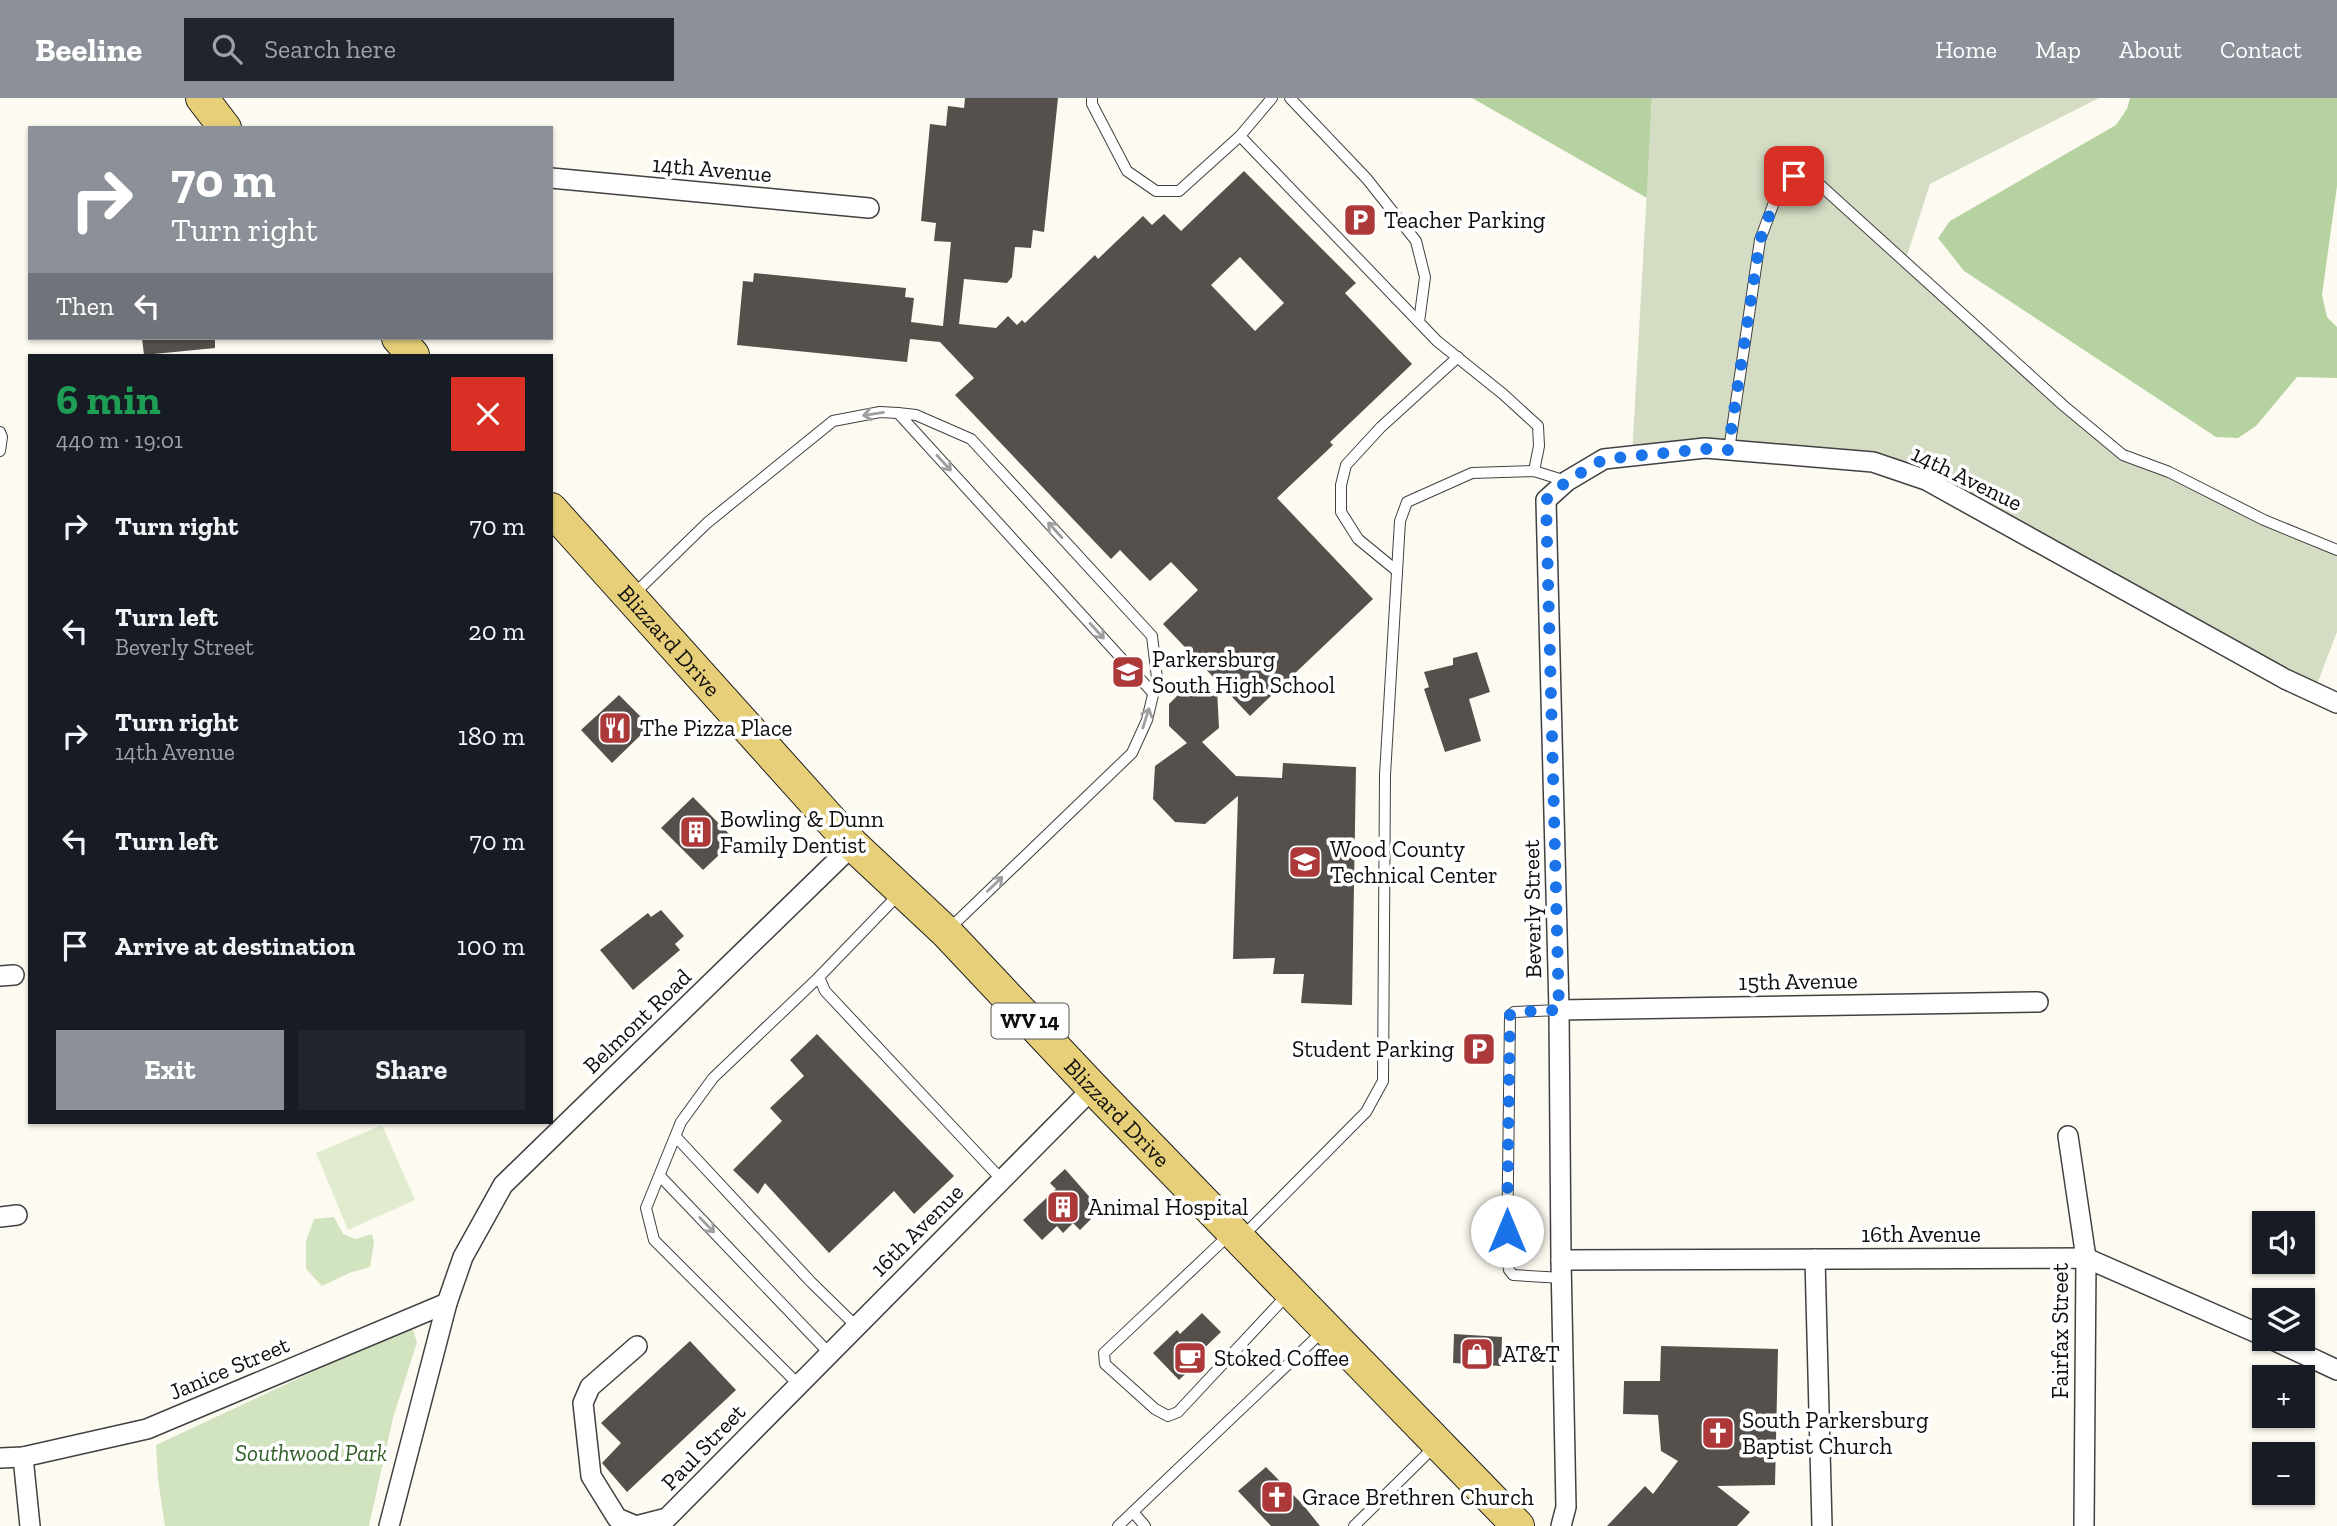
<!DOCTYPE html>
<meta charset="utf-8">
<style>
body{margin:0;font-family:"Zilla Slab",serif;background:#20242c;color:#f1f3f6;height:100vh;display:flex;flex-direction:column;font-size:26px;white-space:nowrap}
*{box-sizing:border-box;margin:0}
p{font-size:23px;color:#9ea1a6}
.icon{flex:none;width:38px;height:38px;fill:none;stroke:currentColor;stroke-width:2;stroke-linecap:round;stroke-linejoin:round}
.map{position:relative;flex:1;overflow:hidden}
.drawer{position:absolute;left:28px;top:256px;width:525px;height:770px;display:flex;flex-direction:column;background:#171b24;border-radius:0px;box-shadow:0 2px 5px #0004}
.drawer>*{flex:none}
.hud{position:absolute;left:28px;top:28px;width:525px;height:214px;border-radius:0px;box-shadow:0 2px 5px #0004;background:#8c9099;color:#fff;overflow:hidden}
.fabs{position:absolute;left:2252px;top:1113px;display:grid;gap:14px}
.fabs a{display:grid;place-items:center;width:63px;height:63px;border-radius:0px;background:#171b24;box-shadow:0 2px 5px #0004;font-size:35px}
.pin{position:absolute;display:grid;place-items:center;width:60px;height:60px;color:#fff;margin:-30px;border-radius:14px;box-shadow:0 4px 10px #0006}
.me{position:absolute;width:77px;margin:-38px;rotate:0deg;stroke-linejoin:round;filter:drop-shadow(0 0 5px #0008)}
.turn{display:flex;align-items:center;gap:24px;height:147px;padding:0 28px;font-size:32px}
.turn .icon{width:91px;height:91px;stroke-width:2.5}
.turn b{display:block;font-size:49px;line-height:60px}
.then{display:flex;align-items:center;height:66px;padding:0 28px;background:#0003;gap:14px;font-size:26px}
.round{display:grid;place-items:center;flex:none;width:74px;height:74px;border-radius:0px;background:#20242c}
.head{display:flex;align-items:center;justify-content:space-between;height:119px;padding:0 28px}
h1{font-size:42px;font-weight:800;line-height:52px;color:#1e9e55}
.button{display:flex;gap:14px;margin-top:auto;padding:14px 28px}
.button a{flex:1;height:80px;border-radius:0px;background:#8c9099;color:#fff;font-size:28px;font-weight:800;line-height:80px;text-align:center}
.button a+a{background:#20242c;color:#f1f3f6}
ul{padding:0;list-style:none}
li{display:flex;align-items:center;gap:21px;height:105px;padding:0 28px}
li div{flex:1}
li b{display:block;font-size:26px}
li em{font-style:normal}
header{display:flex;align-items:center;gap:42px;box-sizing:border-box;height:98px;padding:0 35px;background:#8c9099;color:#fff}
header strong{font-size:33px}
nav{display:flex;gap:38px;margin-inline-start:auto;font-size:24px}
.search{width:490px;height:63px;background:#20242c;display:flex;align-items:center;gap:18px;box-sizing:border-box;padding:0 24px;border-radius:0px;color:#9ea1a6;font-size:26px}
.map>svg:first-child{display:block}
</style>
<header>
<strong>Beeline</strong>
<div class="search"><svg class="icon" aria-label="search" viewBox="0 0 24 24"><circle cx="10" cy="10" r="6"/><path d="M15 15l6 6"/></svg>Search here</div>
<nav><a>Home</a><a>Map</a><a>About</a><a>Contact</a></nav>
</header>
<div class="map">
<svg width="2337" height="1428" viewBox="0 0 2337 1428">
<rect width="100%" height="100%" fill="#fdfbf1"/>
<g fill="#d1e4bf">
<path d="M 334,1119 L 343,1136 L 355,1141 L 372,1136 L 374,1144 L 370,1169 L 349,1175 L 322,1188 L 306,1171 L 306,1143 L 314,1121 Z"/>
<path d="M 402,1232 L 413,1232 L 417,1244 L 393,1320 L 369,1428 L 165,1428 L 158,1381 L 156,1347 Z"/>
</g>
<g fill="#b5d2a0">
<path d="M 1472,0 L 1652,0 L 1647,100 Z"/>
<path d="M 2130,0 L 2337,0 L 2337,88 L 2322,197 L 2327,219 L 2337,229 L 2337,280 L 2297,279 L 2256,328 L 2238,340 L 2216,339 L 1964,173 L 1938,140 L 1950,123 L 2116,27 L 2127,11 Z"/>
</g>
<path fill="#d4ddc4" d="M 1652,0 L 2099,0 L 1930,86 L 1905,164 L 2123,357 L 2337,452 L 2337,534 L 2314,594 L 1873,364 L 1705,350 L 1632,358 Z"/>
<path fill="#e1eccf" d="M 382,1027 L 415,1102 L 348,1132 L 316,1055 Z"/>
<g fill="#55504c" fill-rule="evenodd">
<path d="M 965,0 L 1058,0 L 1044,134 L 1033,132 L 1031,150 L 1015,149 L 1012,179 L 1007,185 L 964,181 L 959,226 L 996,230 L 1008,218 L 1017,227 L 1022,222 L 1025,225 L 1095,157 L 1098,161 L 1143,118 L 1152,127 L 1164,116 L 1181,133 L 1244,73 L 1356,185 L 1345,195 L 1412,266 L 1330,344 L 1333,347 L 1277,400 L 1373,501 L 1250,618 L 1163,526 L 1198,492 L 1171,464 L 1150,483 L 1120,452 L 1111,461 L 955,297 L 974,280 L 940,244 L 910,241 L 907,264 L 737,247 L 743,183 L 753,184 L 754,175 L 906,190 L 905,199 L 914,200 L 911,224 L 943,228 L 951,144 L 934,143 L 936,125 L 921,123 L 930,26 L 946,28 L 948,8 L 964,10 ZM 1240,159 L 1284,205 L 1255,233 L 1211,187 Z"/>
<path d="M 142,240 L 215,240 L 215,250 L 144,257 Z"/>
<path d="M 1477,554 L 1490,594 L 1469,601 L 1481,643 L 1445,654 L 1424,591 L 1429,589 L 1424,574 L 1453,567 L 1453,560 Z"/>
<path d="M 1184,591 L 1217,591 L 1219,630 L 1202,644 L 1236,678 L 1282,680 L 1283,665 L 1356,669 L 1352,907 L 1301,905 L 1304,876 L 1273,876 L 1275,860 L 1233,861 L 1238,698 L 1205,726 L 1175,724 L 1153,701 L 1155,668 L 1187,645 L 1169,628 L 1169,606 Z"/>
<path d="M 619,597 L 650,628 L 612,665 L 581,632 Z"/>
<path d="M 693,699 L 735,742 L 703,772 L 661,730 Z"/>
<path d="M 661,812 L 684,838 L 675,846 L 680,852 L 633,892 L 600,852 L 648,815 L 651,819 Z"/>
<path d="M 817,936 L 954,1078 L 914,1116 L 894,1093 L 829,1155 L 765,1085 L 758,1096 L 733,1072 L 782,1023 L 770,1010 L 804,978 L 790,962 Z"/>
<path d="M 1065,1071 L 1094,1104 L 1085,1114 L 1091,1121 L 1080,1132 L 1073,1125 L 1063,1135 L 1057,1128 L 1042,1142 L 1023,1122 L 1056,1091 L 1050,1085 Z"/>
<path d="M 1202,1215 L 1221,1234 L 1198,1256 L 1202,1260 L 1179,1282 L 1153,1255 L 1177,1232 L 1180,1236 Z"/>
<path d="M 1454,1236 L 1502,1239 L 1501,1268 L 1453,1265 Z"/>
<path d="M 690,1243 L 736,1292 L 627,1394 L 602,1365 L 621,1345 L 601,1325 Z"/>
<path d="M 1661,1248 L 1778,1251 L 1775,1387 L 1717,1388 L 1750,1414 L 1737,1428 L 1607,1428 L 1645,1388 L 1653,1396 L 1678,1363 L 1661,1353 L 1658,1317 L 1623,1316 L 1624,1283 L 1660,1283 Z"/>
<path d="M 1266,1369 L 1304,1408 L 1320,1428 L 1271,1428 L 1238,1393 Z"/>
</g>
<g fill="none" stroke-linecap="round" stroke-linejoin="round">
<defs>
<g id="lane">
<path d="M 1092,0 L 1092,6 L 1127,73 L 1156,93 L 1179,93 L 1240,38 L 1437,243 L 1503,296 L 1538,328 L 1539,348 L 1534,373"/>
<path d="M 1290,0 L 1367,81 L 1416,143 L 1425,179 L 1419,224"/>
<path d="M 1240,38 L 1272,0"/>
<path d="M 898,315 L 1153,595"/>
<path d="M 0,334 L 2,339 L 0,353"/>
<path d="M 1729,352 L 1760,142 L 1776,99 L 1794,78 L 1819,86 L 2064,308 L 2123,357 L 2169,374 L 2264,422 L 2337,452"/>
<path d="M 1397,473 L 1358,441 L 1341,414 L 1341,387 L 1346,367 L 1381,329 L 1458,259"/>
<path d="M 633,497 L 707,425 L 833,323 L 880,314 L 898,315 L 916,317 L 971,341 L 1152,538 L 1157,580 L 1147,622 L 1132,655 L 949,831"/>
<path d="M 900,795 L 819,879 L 825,893 L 1002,1082"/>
<path d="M 1559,912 L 1514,914 L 1510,917 L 1507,1160 L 1509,1172 L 1513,1177 L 1562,1180"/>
<path d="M 676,1039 L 811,1184 L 856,1228"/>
<path d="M 660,1078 L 829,1255"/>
<path d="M 1229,1137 L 1104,1255 L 1105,1266 L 1155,1311 L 1168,1318 L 1178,1314 L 1288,1196"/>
<path d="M 1243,1138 L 1366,1014 L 1383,983 L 1385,677 L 1400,423 L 1407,404 L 1472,375 L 1534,373 L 1566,383"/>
<path d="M 798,1286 L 654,1142 L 646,1110 L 681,1024 L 713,980 L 819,879"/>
<path d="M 1133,1414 L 1145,1428"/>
<path d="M 1118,1428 L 1323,1233"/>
<path d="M 1354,1428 L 1435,1348"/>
</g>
<g id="street">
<path d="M 551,80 L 869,110"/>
<path d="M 0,878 L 14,877"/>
<path d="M 1559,912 L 2038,904"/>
<path d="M 2068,1038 L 2086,1160 L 2084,1428"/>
<path d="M 0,1119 L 17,1117"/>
<path d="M 1815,1161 L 1822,1428"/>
<path d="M 1561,1162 L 2086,1160 L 2264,1238"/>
<path d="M 2271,1241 L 2337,1272"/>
<path d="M 637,1248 L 590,1289 L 583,1305 L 591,1378 L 617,1420 L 636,1428 L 667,1420 L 1093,990"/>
<path d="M 23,1359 L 30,1428"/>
<path d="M 0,1360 L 23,1359 L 147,1331 L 447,1205"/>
<path d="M 389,1428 L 447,1205 L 463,1159 L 503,1087 L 853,747"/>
<path d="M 1561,1428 L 1566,1409 L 1561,1162 L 1559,912 L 1546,402 L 1567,383 L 1604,361 L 1705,350 L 1873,364 L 1926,382 L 2285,581 L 2337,605"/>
</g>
<g id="primary">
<path d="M 202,0 L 225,30"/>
<path d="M 398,240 L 413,257"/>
<path id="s1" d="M 551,411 L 853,747 L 946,834 L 1093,990 L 1518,1428"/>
</g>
</defs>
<use href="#lane" stroke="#414141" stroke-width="12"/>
<use href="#street" stroke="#414141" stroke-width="22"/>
<use href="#primary" stroke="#1f1f1f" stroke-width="34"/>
<use href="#lane" stroke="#fff" stroke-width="10"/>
<use href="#street" stroke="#fff" stroke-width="19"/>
<use href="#primary" stroke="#e6cf78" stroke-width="32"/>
</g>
<defs><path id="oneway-shaft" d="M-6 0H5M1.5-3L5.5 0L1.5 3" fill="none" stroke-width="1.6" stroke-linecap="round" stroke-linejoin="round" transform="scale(1.75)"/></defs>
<g stroke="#9f9f9f">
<use href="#oneway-shaft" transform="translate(873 316) rotate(171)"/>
<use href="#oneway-shaft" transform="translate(944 365) rotate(48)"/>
<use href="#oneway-shaft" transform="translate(1055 432) rotate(-132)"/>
<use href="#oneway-shaft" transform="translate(1097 533) rotate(48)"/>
<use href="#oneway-shaft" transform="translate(1146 620) rotate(-72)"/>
<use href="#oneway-shaft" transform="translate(995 786) rotate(-44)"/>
<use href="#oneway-shaft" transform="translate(707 1127) rotate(46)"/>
</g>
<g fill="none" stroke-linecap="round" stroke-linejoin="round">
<path stroke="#1a73e8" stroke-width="12" stroke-dasharray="0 21.6" d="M 1507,1133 L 1510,917 L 1514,914 L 1559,912 L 1546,402 L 1567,383 L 1604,361 L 1705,351 L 1728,352 L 1760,142 L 1776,99 L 1794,78"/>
</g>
<defs>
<symbol id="parking-square" viewBox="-11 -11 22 22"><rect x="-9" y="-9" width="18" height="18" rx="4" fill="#ac383a" stroke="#fff"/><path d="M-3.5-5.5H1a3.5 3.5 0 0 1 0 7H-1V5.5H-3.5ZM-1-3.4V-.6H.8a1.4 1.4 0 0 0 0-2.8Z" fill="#fff"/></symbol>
<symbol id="school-square" viewBox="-11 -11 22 22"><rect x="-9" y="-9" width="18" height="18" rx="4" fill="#ac383a" stroke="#fff"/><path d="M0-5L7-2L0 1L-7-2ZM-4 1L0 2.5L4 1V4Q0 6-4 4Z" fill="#fff"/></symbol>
<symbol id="restaurant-square" viewBox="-11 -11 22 22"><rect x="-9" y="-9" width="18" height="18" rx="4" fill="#ac383a" stroke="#fff"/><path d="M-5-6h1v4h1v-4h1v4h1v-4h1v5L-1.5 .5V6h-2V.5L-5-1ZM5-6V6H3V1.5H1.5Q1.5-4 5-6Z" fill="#fff"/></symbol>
<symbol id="building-square" viewBox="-11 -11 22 22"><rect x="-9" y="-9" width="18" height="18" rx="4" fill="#ac383a" stroke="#fff"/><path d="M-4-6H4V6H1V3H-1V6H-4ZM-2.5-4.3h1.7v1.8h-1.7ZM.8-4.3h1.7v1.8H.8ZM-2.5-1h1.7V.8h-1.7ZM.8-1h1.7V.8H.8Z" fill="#fff"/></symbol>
<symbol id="shop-square" viewBox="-11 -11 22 22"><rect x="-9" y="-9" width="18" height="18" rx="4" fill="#ac383a" stroke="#fff"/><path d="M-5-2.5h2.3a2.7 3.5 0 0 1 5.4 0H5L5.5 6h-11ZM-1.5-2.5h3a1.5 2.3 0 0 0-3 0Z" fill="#fff"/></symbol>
<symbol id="cafe-square" viewBox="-11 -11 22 22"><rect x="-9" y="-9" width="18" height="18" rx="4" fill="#ac383a" stroke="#fff"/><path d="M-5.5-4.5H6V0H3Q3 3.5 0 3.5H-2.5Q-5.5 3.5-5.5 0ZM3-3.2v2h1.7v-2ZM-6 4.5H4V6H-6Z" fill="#fff"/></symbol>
<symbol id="church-square" viewBox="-11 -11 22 22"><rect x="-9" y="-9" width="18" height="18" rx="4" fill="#ac383a" stroke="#fff"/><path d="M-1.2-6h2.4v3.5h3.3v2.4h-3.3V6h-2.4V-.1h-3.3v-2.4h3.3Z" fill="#fff"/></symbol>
</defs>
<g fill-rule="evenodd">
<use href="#parking-square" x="1341" y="103" width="38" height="38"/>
<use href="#school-square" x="1109" y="555" width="38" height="38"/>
<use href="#restaurant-square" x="596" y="611" width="38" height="38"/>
<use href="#building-square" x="677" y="715" width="38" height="38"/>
<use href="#school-square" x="1286" y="745" width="38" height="38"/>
<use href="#parking-square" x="1460" y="932" width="38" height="38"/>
<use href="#building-square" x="1044" y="1090" width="38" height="38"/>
<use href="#shop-square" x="1458" y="1237" width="38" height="38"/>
<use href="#cafe-square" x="1171" y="1241" width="38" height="38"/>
<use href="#church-square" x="1699" y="1316" width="38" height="38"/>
<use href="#church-square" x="1258" y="1380" width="38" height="38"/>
</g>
<g text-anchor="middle" stroke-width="7" stroke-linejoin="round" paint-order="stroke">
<rect fill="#fff" stroke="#565656" stroke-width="2" x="991.5" y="905.5" width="77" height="35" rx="5"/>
<g font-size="21" font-weight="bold" fill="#0e0e0e">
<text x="1030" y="930">WV 14</text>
</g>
<g font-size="23" fill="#0e0e0e" stroke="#fff">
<text transform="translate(712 71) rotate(5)" y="8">14th Avenue</text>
<text transform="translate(1967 380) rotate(26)" y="8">14th Avenue</text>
<text dy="8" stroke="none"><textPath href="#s1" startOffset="177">Blizzard Drive</textPath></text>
<text transform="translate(1532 811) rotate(-91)" y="8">Beverly Street</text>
<text transform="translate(1798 883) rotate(-1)" y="8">15th Avenue</text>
<text transform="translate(637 923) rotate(-44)" y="8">Belmont Road</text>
<text dy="8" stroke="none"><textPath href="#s1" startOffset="828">Blizzard Drive</textPath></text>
<text transform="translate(917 1132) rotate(-45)" y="8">16th Avenue</text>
<text x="1921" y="1144">16th Avenue</text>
<text transform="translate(2060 1233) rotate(-90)" y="8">Fairfax Street</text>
<text transform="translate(229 1270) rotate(-23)" y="8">Janice Street</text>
<text transform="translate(703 1349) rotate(-46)" y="8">Paul Street</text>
</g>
<g font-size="23" fill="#0e0e0e" stroke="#fff" text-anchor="start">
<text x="1384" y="130">Teacher Parking</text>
<text x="1152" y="569">Parkersburg<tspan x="1152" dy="26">South High School</tspan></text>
<text x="640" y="638">The Pizza Place</text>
<text x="720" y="729">Bowling &amp; Dunn<tspan x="720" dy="26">Family Dentist</tspan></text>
<text x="1330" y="759">Wood County<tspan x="1330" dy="26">Technical Center</tspan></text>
<text x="1454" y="959" text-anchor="end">Student Parking</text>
<text x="1088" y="1117">Animal Hospital</text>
<text x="1502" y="1264">AT&amp;T</text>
<text x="1214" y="1268">Stoked Coffee</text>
<text x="1742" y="1330">South Parkersburg<tspan x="1742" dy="26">Baptist Church</tspan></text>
<text x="1302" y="1407">Grace Brethren Church</text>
</g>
<g font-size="23" font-style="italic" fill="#305e27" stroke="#fff">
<text x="311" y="1363">Southwood Park</text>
</g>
</g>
</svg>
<div class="fabs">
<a><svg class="icon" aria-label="sound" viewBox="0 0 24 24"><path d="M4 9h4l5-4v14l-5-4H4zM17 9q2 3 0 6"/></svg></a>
<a><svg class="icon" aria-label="layers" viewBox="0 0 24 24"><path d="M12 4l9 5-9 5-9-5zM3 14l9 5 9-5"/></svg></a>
<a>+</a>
<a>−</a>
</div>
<div class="pin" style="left:1794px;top:78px;background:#d93025"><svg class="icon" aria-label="arrive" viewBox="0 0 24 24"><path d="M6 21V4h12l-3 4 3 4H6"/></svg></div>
<svg class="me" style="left:1507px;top:1133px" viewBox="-20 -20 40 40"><circle r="19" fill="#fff"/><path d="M0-13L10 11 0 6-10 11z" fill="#1a73e8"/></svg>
<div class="hud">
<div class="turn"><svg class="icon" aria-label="right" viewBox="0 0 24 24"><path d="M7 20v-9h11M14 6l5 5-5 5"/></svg><div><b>70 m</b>Turn right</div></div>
<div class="then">Then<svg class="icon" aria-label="left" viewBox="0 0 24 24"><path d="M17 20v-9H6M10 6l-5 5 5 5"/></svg></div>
</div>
<section class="drawer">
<div class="head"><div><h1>6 min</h1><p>440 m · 19:01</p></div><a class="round" style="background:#d93025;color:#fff"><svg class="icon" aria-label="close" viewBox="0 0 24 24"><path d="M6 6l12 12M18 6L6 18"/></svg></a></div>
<ul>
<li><svg class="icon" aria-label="right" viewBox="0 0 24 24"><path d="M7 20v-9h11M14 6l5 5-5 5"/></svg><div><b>Turn right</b></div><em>70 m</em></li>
<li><svg class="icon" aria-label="left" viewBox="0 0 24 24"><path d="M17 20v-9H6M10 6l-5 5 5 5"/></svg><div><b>Turn left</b><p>Beverly Street</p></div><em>20 m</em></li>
<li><svg class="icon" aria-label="right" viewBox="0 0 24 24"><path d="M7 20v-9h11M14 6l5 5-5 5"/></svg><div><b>Turn right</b><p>14th Avenue</p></div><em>180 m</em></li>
<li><svg class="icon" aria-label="left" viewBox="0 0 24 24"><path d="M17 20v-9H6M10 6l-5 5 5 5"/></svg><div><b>Turn left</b></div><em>70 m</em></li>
<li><svg class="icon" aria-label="arrive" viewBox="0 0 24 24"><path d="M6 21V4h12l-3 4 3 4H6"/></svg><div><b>Arrive at destination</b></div><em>100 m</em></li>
</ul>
<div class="button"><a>Exit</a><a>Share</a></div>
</section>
</div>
